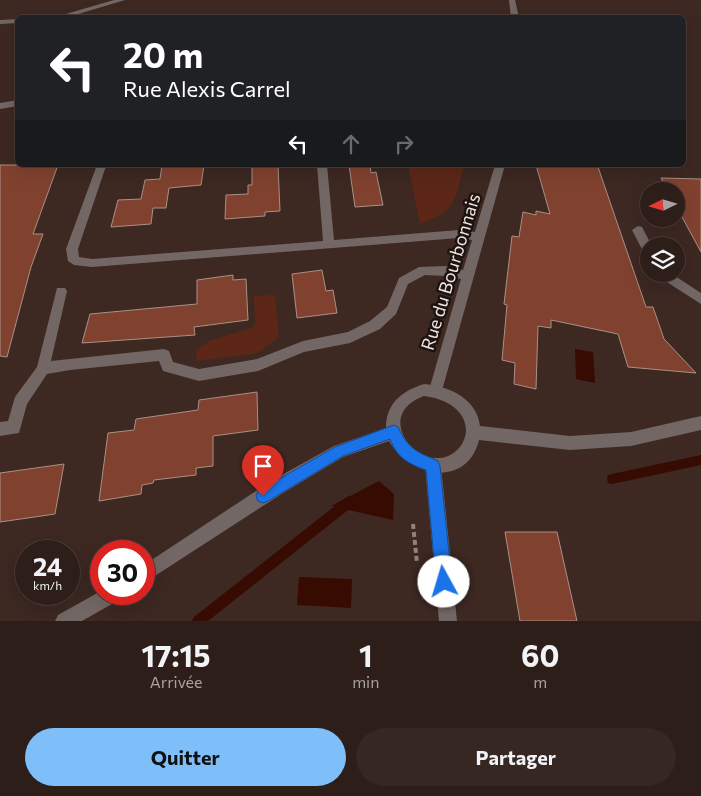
<!DOCTYPE html>
<html lang="fr">
<meta charset="utf-8">
<style>
body{margin:0;font-family:Commissioner,sans-serif;background:#362723;color:#f1f3f6;height:100vh;display:flex;flex-direction:column;font-size:19px;white-space:nowrap}
*{box-sizing:border-box;margin:0}
p{font-size:16px;color:#a7a2a2}
.icon{flex:none;width:28px;height:28px;fill:none;stroke:currentColor;stroke-width:2;stroke-linecap:round;stroke-linejoin:round}
.map{position:relative;height:621px;overflow:hidden}
.panel{display:flex;flex-direction:column;background:#2e1e1a;flex:1}
.panel>*{flex:none}
.hud{position:absolute;left:15px;top:15px;width:671px;height:152px;border-radius:8px;box-shadow:0 5px 20px #0002,0 0 0 1px #493c39;background:#202124;color:#fff;overflow:hidden}
.needle{width:32px;rotate:265deg}
.buttons{position:absolute;left:640px;top:182px;display:grid;gap:10px}
.buttons a{display:grid;place-items:center;width:45px;height:45px;border-radius:50%;background:#2e1e1a;box-shadow:0 5px 20px #0002,0 0 0 1px #493c39;font-size:25px}
.speed{position:absolute;left:15px;top:540px;display:flex;gap:10px;font-size:25px;font-weight:700;text-align:center}
.speed>*{display:grid;place-content:center;width:65px;height:65px;border-radius:50%;background:#2e1e1a;box-shadow:0 5px 20px #0002,0 0 0 1px #493c39;line-height:1}
.speed small{font-size:12px;font-weight:400}
.speed .limit{border:8px solid #d22;background:#fff;color:#111}
.pin{position:absolute;display:grid;place-items:center;width:42px;height:42px;color:#fff;margin:-51px -21px;border-radius:50% 50% 50% 0;rotate:-45deg;box-shadow:0 0 5px #0007}
.pin .icon{rotate:45deg}
.me{position:absolute;width:55px;margin:-28px;rotate:354deg;stroke-linejoin:round;filter:drop-shadow(0 0 4px #0008)}
.turn{display:flex;align-items:center;gap:18px;height:105px;padding:0 25px;font-size:22px}
.turn .icon{width:65px;height:65px;stroke-width:2.5}
.turn b{display:block;font-size:35px;line-height:42px}
.lanes{display:flex;align-items:center;height:48px;padding:0 25px;background:#0003;justify-content:center;gap:25px;direction:ltr}
.lanes .off{opacity:.35}
.eta{display:flex;justify-content:space-evenly;align-items:center;height:85px;text-align:center}
.eta b{font-size:30px;font-weight:700;line-height:35px}
.primary-button{display:flex;gap:10px;margin-top:auto;padding:10px 25px}
.primary-button a{flex:1;height:58px;border-radius:30px;background:#7ebef9;color:#111;font-size:20px;font-weight:700;line-height:58px;text-align:center}
.primary-button a+a{background:#362723;color:#f1f3f6}
.map>svg:first-child{display:block}
</style>
<div class="map">
<svg width="701" height="621" viewBox="0 0 701 621">
<rect width="100%" height="100%" fill="#3d2822"/>
<g fill="#5c2717">
<path d="M 408,165 L 464,165 C 455,200 457,210 420,224 Z"/>
<path d="M 275,295 L 279,337 L 258,353 L 197,361 L 196,351 L 209,341 L 251,328 L 255,325 L 254,296 Z"/>
</g>
<g fill="#370b01">
<path d="M 575,349 L 593,352 L 595,383 L 576,379 Z"/>
<path d="M 379,481 L 394,494 L 393,520 L 331,506 Z"/>
<path d="M 299,577 L 352,579 L 351,608 L 297,605 Z"/>
</g>
<g fill="none" stroke-linecap="round" stroke-linejoin="round">
<g fill="#370b01" fill-rule="evenodd">
<path d="M 701,455 L 701,465 L 612,484 L 608,483 L 607,479 L 608,475 L 612,474 Z"/>
<path d="M 349,496 L 353,498 L 355,502 L 353,506 L 208,621 L 192,621 L 194,617 L 345,498 Z"/>
</g>
</g>
<g fill="#80422f" stroke="#a99088">
<path d="M 0,165 L 58,165 L 33,234 L 43,234 L 31,267 L 7,357 L 0,356 Z"/>
<path d="M 162,165 L 204,165 L 201,185 L 169,188 L 166,208 L 153,208 L 151,224 L 111,227 L 118,200 L 141,199 L 145,180 L 160,179 Z"/>
<path d="M 252,165 L 278,165 L 280,211 L 265,212 L 265,216 L 225,219 L 226,195 L 248,194 L 248,185 L 252,185 Z"/>
<path d="M 349,165 L 370,165 L 371,173 L 376,172 L 383,205 L 355,207 Z"/>
<path d="M 536,165 L 598,167 L 646,307 L 653,307 L 664,339 L 696,373 L 628,367 L 618,334 L 551,320 L 551,328 L 538,326 L 536,389 L 514,384 L 515,363 L 502,360 L 507,305 L 504,304 L 512,236 L 519,237 L 523,212 L 536,215 L 536,211 L 550,214 Z"/>
<path d="M 661,178 L 701,179 L 701,252 L 676,206 L 676,191 L 668,191 Z"/>
<path d="M 322,270 L 326,291 L 333,290 L 337,313 L 297,318 L 292,274 Z"/>
<path d="M 233,275 L 233,280 L 246,279 L 248,320 L 194,327 L 195,335 L 82,343 L 90,314 L 197,304 L 197,280 Z"/>
<path d="M 257,392 L 258,430 L 213,436 L 213,466 L 196,468 L 196,475 L 154,480 L 153,483 L 142,485 L 141,494 L 99,501 L 108,433 L 134,430 L 136,419 L 198,410 L 199,400 Z"/>
<path d="M 64,464 L 55,514 L 0,522 L 0,473 Z"/>
<path d="M 505,532 L 557,532 L 577,621 L 520,621 Z"/>
</g>
<g fill="none" stroke-linecap="round" stroke-linejoin="round">
<path stroke="#93817c" stroke-width="4" stroke-dasharray="5 3" stroke-linecap="butt" d="M 413,524 L 417,563"/>
<g fill="#726764" fill-rule="evenodd">
<path d="M 638,226 L 642,227 L 652,246 L 649,246 L 649,256 L 645,255 L 632,230 Z"/>
<path d="M 657,274 L 672,274 L 701,293 L 701,304 L 659,277 Z"/>
</g>
<g fill="#726764" fill-rule="evenodd">
<path d="M 114,0 L 125,0 L 65,18 L 52,18 Z"/>
<path d="M 509,0 L 515,0 L 519,18 L 511,18 Z"/>
<path d="M 18,19 L 18,23 L 0,24 L 0,20 Z"/>
<path d="M 18,100 L 18,106 L 0,109 L 0,103 Z"/>
<path d="M 97,165 L 109,165 L 105,169 L 78,249 L 79,257 L 92,259 L 323,241 L 317,165 L 327,165 L 334,240 L 459,230 L 475,232 L 495,165 L 505,165 L 441,394 L 436,396 L 431,394 L 429,390 L 461,279 L 445,276 L 425,275 L 408,284 L 396,314 L 380,329 L 350,343 L 304,352 L 258,371 L 199,381 L 163,371 L 159,361 L 70,370 L 47,374 L 27,404 L 19,433 L 0,436 L 0,422 L 8,421 L 15,397 L 37,367 L 57,288 L 65,288 L 67,291 L 51,361 L 164,349 L 169,351 L 173,362 L 199,369 L 257,359 L 303,341 L 348,332 L 370,321 L 387,307 L 399,278 L 419,267 L 445,266 L 463,270 L 472,240 L 459,238 L 92,267 L 74,265 L 68,261 L 66,249 Z"/>
<path d="M 433,458 L 438,461 L 441,466 L 457,621 L 439,621 L 425,466 L 428,461 Z"/>
</g>
<g fill="#726764" fill-rule="evenodd">
<path d="M 424,384 C 448,386 477,398 480,426 L 570,436 L 631,432 L 701,416 L 701,430 L 631,446 L 570,450 L 479,440 C 467,489 409,477 389,441 L 343,457 L 283,493 L 144,583 L 144,565 L 271,481 L 334,446 L 386,428 C 386,403 402,391 424,384 ZM 424,396 C 443,398 467,409 466,432 C 465,439 462,446 456,451 C 423,479 369,416 424,396 Z"/>
<path d="M 101,591 L 101,594 L 122,594 L 119,600 L 82,621 L 55,621 L 58,615 Z"/>
</g>
</g>
<path fill="#1a73e8" stroke="#114b97" d="M 394,425 L 398,427 C 408,449 417,452 438,461 L 440,466 L 452,582 L 450,588 L 444,590 L 439,588 L 436,582 L 426,470 C 409,464 397,458 390,439 L 343,456 L 268,501 L 263,503 L 258,501 L 256,496 L 258,491 L 335,447 Z"/>
<g text-anchor="middle" stroke-width="5" stroke-linejoin="round" paint-order="stroke">
<g font-size="18" fill="#f1e3df" stroke="#1d1411">
<text transform="translate(451 272) rotate(-73)" y="6">Rue du Bourbonnais</text>
</g>
</g>
</svg>
<div class="buttons">
<a><svg class="needle" viewBox="-14 -14 28 28"><path d="M0-13l5 13h-10z" fill="#e53935"/><path d="M0 13l5-13h-10z" fill="#a7a2a2"/></svg></a>
<a><svg class="icon" aria-label="layers" viewBox="0 0 24 24"><path d="M12 4l9 5-9 5-9-5zM3 14l9 5 9-5"/></svg></a>
</div>
<div class="speed"><div>24<small>km/h</small></div><div class="limit">30</div></div>
<div class="pin" style="left:263px;top:496px;background:#d93025"><svg class="icon" aria-label="arrive" viewBox="0 0 24 24"><path d="M6 21V4h12l-3 4 3 4H6"/></svg></div>
<svg class="me" style="left:444px;top:582px" viewBox="-20 -20 40 40"><circle r="19" fill="#fff"/><path d="M0-13L10 11 0 6-10 11z" fill="#1a73e8"/></svg>
<div class="hud">
<div class="turn"><svg class="icon" aria-label="left" viewBox="0 0 24 24"><path d="M17 20v-9H6M10 6l-5 5 5 5"/></svg><div><b>20 m</b>Rue Alexis Carrel</div></div>
<div class="lanes"><svg class="icon" aria-label="left" viewBox="0 0 24 24"><path d="M17 20v-9H6M10 6l-5 5 5 5"/></svg><svg class="icon off" aria-label="ahead" viewBox="0 0 24 24"><path d="M12 20V5M6 11l6-6 6 6"/></svg><svg class="icon off" aria-label="right" viewBox="0 0 24 24"><path d="M7 20v-9h11M14 6l5 5-5 5"/></svg></div>
</div>
</div>
<section class="panel">
<div class="eta">
<div><b>17:15</b><p>Arrivée</p></div>
<div><b>1</b><p>min</p></div>
<div><b>60</b><p>m</p></div>
</div>
<div class="primary-button"><a>Quitter</a><a>Partager</a></div>
</section>
